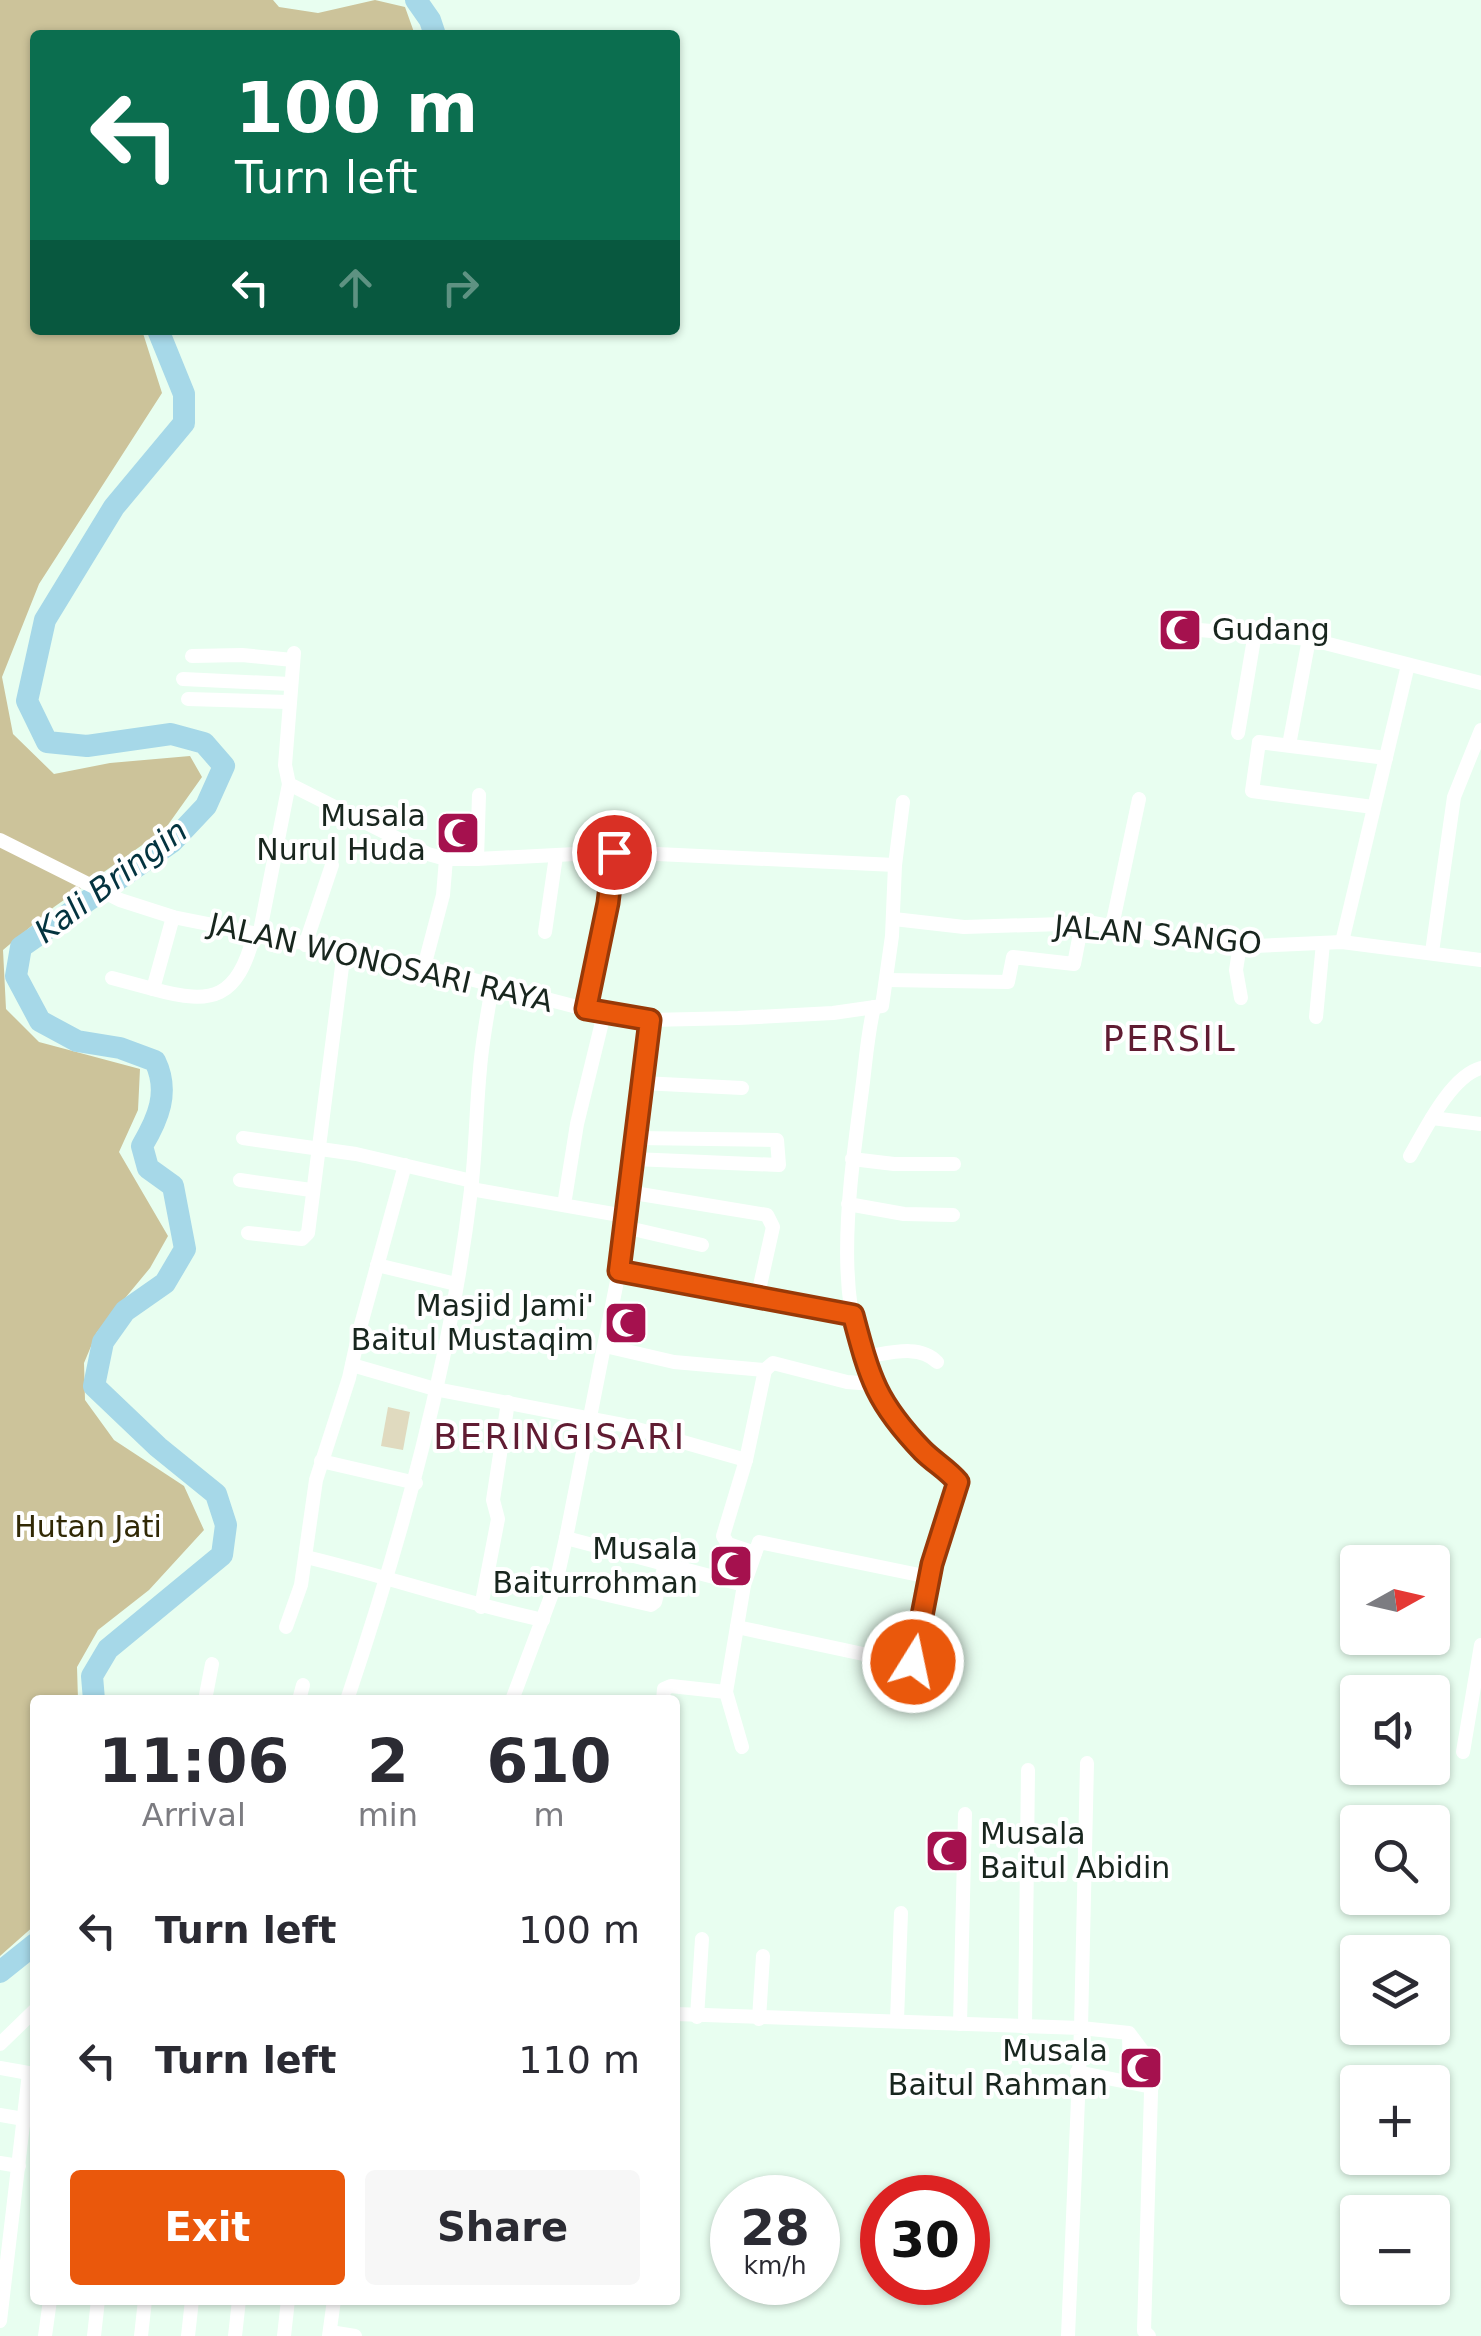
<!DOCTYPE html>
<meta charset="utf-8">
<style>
body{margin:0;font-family:"DejaVu Sans",sans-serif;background:#f7f7f7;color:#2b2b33;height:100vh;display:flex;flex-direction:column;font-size:38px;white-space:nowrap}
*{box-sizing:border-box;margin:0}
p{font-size:32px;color:#7c7c81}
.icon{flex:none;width:55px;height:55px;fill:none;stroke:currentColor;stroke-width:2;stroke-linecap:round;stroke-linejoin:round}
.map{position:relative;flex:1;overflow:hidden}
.sheet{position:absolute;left:30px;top:1695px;width:650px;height:610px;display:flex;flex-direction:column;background:#fff;border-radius:10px;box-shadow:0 2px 8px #0004}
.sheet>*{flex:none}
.top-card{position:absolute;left:30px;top:30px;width:650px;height:305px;border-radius:10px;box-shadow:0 2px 8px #0004;background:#0b6e4f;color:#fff;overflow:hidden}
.needle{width:65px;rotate:82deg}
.buttons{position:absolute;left:1340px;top:1545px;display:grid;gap:20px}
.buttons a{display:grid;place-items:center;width:110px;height:110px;border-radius:10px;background:#fff;box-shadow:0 2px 8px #0004;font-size:50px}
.speed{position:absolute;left:710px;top:2175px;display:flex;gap:20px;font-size:50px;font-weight:700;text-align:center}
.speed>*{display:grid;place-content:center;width:130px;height:130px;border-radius:50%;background:#fff;box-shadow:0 2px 8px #0004;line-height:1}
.speed small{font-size:25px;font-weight:400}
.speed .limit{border:15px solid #d22;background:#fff;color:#111}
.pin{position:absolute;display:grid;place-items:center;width:85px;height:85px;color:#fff;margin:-42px;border:5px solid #fff;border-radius:50%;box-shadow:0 2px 10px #0007}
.me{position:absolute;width:110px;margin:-55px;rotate:10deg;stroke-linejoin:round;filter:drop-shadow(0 0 8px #0008)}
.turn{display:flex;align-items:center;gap:35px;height:210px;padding:0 40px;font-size:45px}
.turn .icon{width:130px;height:130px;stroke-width:2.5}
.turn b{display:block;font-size:70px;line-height:85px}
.lanes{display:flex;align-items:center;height:95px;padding:0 40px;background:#0003;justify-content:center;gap:50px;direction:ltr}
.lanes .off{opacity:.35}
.eta{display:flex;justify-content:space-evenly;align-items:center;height:170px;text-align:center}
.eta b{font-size:60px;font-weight:800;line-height:70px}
.primary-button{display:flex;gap:20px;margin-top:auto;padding:20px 40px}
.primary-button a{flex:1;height:115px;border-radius:10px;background:#ea580c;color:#fff;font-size:40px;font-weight:800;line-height:115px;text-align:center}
.primary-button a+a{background:#f7f7f7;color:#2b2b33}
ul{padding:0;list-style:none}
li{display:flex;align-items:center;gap:30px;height:130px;padding:0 40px}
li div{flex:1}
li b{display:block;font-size:38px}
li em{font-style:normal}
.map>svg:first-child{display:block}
</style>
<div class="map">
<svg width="1481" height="2336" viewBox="0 0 1481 2336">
<rect width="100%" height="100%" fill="#e8fef0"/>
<path fill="#e0dabf" d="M 388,1407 L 410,1412 L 403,1450 L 381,1446 Z"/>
<path fill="#ccc39a" d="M 0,0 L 273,0 L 279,7 L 318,13 L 375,0 L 405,7 L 415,35 L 35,35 L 35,330 L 142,330 L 162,393 L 39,584 L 2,677 L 13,734 L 54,774 L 110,763 L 190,756 L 202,777 L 165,829 L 54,907 L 3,950 L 6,1009 L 39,1042 L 140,1069 L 138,1110 L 119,1152 L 168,1236 L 150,1268 L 97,1332 L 84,1363 L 85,1400 L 114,1440 L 184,1486 L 204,1530 L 149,1590 L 98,1630 L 77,1667 L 78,1700 L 35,1700 L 35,1925 L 0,1956 Z"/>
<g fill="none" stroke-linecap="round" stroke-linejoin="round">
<g stroke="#a6d8e8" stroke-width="22">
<path d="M 416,0 L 430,20 L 435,35"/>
<path d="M 94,1700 L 92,1676 L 108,1649 L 222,1555 L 226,1525 L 216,1494 L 158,1447 L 94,1386 L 103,1342 L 125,1311 L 165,1283 L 185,1249 L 173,1186 L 148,1168 L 142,1146 C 158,1119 170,1092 155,1061 L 120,1048 L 77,1041 L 40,1021 L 16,976 L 21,947 L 172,842 L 206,806 L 224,766 L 204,743 L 171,734 L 87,746 L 47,742 L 27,701 L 45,620 L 114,507 L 184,423 L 184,394 L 158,330"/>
<path d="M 0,1972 L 35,1944"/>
</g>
<g stroke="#fff" stroke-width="14">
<path d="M 1199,630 L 1309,639 L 1481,683"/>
<path d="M 294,653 L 285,765 L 289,784 L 428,854 L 446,859 L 477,859 L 614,852 L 895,865"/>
<path d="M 192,656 L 242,655 L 293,660"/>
<path d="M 183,679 L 290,684"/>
<path d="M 188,699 L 288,702"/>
<path d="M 1238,733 L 1255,633"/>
<path d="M 1289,745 L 1309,639"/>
<path d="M 1373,807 L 1252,791 L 1259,742 L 1386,758"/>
<path d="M 0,840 L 120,900 L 173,917 L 424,967 L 604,1014 L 649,1020 L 738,1018 L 833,1013 L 882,1006 L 892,936 L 895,865 L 903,802"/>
<path d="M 477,859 L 479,795"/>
<path d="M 173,917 L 153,989 C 214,1006 237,998 254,935"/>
<path d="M 894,919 L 964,927 L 1093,923 L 1193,941 L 1254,946 L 1342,942 L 1481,960"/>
<path d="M 1112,926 L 1139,799"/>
<path d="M 545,932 L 556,856"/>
<path d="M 259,936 L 289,784"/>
<path d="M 1342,942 L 1408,665"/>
<path d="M 305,945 L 332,865"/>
<path d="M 1240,945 L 1236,970 L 1241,998"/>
<path d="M 1432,952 L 1454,797 L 1481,730"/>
<path d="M 424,967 L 443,895 L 446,859"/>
<path d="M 112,978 L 153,989"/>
<path d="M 888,980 L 1008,982 L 1013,957 L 1074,964 L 1082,923"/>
<path d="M 586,1009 L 608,903 L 614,852"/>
<path d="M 1316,1017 L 1323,943"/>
<path d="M 642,1083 L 742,1088"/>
<path d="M 1432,1118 L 1481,1124"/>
<path d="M 243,1138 L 356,1154 L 472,1181"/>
<path d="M 1410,1156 C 1425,1130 1451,1076 1481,1068"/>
<path d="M 633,1159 L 779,1165 L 777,1140 L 636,1138"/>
<path d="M 852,1159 L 894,1164 L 954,1164"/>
<path d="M 240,1180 L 311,1190"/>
<path d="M 471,1189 L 625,1216"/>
<path d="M 628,1192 L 767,1215 L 773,1227 L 757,1299"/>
<path d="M 848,1204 L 904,1214 L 953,1215"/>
<path d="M 564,1205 L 577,1124 L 604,1014"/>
<path d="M 624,1227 L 702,1245"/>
<path d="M 248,1233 L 302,1239 L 308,1233 L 344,951"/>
<path d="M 377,1265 L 456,1284"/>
<path d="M 619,1271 L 853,1315"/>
<path d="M 605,1346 L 674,1362 L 765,1370 L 773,1363 L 847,1382 L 873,1384"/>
<path d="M 863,1357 C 887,1354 919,1343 937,1362"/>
<path d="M 352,1365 L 435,1389 L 623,1425 L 746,1460 L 765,1370"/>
<path d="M 746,1460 L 723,1536 L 728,1544 L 755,1553"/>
<path d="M 321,1461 L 416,1483"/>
<path d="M 566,1538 L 744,1585"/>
<path d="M 306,1557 C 386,1576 463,1603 543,1620"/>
<path d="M 556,1583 L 651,1605 L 655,1602 L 665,1564"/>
<path d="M 481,1607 L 498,1519 L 493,1500 L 508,1402"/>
<path d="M 286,1627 L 301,1585 L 316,1480 L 349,1378 L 360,1328 L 405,1165"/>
<path d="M 737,1627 L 910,1664 L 932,1564 L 958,1482 C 936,1455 902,1437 883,1406 C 827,1311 850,1185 863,1082 C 866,1057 868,1032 874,1007"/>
<path d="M 205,1700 L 212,1664"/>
<path d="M 299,1700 L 303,1685"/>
<path d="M 347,1700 C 403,1534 450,1365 471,1190 C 476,1150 476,1109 480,1069 C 482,1041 488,1013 492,986"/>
<path d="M 512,1700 L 556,1583 L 566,1538 L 619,1271 L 649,1020"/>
<path d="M 663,1700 L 664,1689 L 671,1686 L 726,1692"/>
<path d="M 742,1747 L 726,1692 L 744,1585 L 759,1542 L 929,1577"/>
<path d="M 1463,1752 L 1481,1645"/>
<path d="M 1087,1763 L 1081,2028 L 1129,2033 L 1144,2053 L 1152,2058 L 1144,2331 L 1149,2336"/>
<path d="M 675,2014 L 1081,2028 L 1068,2336"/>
<path d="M 697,2017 L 702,1939"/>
<path d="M 759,2019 L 763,1956"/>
<path d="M 897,2020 L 901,1913"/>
<path d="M 960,2024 L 965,1814"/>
<path d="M 1025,2027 L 1028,1770"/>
<path d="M 1129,2034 L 1130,2081"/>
<path d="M 0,2044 L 35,2010"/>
<path d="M 0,2068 L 34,2074"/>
<path d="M 1077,2072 L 1152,2087"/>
<path d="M 0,2115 L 35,2121"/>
<path d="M 0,2163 L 19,2166"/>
<path d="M 0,2321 L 29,2073"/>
<path d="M 330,2332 L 355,2336"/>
<path d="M 45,2336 L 50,2300"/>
<path d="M 94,2336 L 98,2300"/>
<path d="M 141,2336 L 145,2300"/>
<path d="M 188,2336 L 192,2300"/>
<path d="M 235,2336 L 239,2300"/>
<path d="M 284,2336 L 288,2300"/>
<path d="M 329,2336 L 334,2300"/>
</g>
</g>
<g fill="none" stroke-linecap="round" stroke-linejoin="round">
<defs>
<path id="route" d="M 614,852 L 608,903 L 586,1009 L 650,1020 L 619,1271 L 853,1315 C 870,1379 876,1402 923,1451 C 934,1462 948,1470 958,1482 L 932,1564 L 913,1662"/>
</defs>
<use href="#route" stroke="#983908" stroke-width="25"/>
<use href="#route" stroke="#ea580c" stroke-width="18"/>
</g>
<defs>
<symbol id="mosque-square" viewBox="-11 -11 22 22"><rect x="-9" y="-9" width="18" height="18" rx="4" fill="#a5114e" stroke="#fff"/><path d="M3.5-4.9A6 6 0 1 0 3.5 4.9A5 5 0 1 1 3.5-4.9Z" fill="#fff"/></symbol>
</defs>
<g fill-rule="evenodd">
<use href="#mosque-square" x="1155" y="605" width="50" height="50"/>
<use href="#mosque-square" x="433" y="808" width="50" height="50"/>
<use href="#mosque-square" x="601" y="1298" width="50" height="50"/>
<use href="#mosque-square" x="706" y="1541" width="50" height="50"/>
<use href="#mosque-square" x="922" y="1826" width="50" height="50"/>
<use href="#mosque-square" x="1116" y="2043" width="50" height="50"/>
</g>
<g text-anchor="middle" stroke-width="8" stroke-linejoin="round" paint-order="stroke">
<g font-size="30" fill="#18261e" stroke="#fff" text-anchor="end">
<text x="1212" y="640" text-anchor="start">Gudang</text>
<text x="426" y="826">Musala<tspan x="426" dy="34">Nurul Huda</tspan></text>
<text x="594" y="1316">Masjid Jami'<tspan x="594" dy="34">Baitul Mustaqim</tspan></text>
<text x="698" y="1559">Musala<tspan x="698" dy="34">Baiturrohman</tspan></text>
<text x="980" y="1844" text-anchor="start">Musala<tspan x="980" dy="34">Baitul Abidin</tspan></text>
<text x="1108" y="2061">Musala<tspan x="1108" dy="34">Baitul Rahman</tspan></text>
</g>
<g font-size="30" fill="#18261e" stroke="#fff">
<text transform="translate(1158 935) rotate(5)" y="10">JALAN SANGO</text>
<text transform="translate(381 963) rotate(13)" y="10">JALAN WONOSARI RAYA</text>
</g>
<g font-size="30" fill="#312906" stroke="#fff">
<text x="88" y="1537">Hutan Jati</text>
</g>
<g font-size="32" font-style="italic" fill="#03333f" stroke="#fff">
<text transform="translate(111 881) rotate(-37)" y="11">Kali Bringin</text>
</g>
<g font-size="35" letter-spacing="2.5" fill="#601c32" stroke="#fff">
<text x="1170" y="1051">PERSIL</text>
<text x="560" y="1449">BERINGISARI</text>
</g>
</g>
</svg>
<div class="buttons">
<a><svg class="needle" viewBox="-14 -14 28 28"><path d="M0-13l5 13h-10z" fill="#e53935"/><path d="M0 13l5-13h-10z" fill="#7c7c81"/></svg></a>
<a><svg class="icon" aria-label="sound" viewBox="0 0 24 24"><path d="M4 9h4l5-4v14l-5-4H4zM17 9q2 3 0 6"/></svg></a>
<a><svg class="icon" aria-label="search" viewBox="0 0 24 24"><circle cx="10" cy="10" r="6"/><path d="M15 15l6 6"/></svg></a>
<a><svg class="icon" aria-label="layers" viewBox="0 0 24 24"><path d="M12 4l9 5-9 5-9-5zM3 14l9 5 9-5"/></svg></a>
<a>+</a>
<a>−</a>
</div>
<div class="speed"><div>28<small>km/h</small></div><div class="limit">30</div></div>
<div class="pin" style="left:614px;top:852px;background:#d93025"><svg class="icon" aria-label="arrive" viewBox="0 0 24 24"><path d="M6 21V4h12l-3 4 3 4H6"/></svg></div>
<svg class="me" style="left:913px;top:1662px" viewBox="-20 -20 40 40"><circle r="17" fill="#ea580c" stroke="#fff" stroke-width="3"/><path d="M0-11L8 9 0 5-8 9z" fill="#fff"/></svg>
<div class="top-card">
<div class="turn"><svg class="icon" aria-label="left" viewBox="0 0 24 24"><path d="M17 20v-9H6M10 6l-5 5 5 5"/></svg><div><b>100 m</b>Turn left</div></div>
<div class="lanes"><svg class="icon" aria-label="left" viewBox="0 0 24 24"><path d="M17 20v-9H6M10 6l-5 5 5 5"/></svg><svg class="icon off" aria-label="ahead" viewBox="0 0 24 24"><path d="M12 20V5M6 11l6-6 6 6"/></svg><svg class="icon off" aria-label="right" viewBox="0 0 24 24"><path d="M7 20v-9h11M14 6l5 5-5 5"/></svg></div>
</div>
<section class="sheet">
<div class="eta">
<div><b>11:06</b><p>Arrival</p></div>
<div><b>2</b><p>min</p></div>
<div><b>610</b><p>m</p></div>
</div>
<ul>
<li><svg class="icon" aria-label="left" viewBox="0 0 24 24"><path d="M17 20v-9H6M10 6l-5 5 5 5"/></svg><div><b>Turn left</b></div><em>100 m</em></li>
<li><svg class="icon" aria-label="left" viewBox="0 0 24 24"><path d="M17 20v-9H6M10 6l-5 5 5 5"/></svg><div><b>Turn left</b></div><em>110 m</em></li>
</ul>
<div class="primary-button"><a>Exit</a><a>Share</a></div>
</section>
</div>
